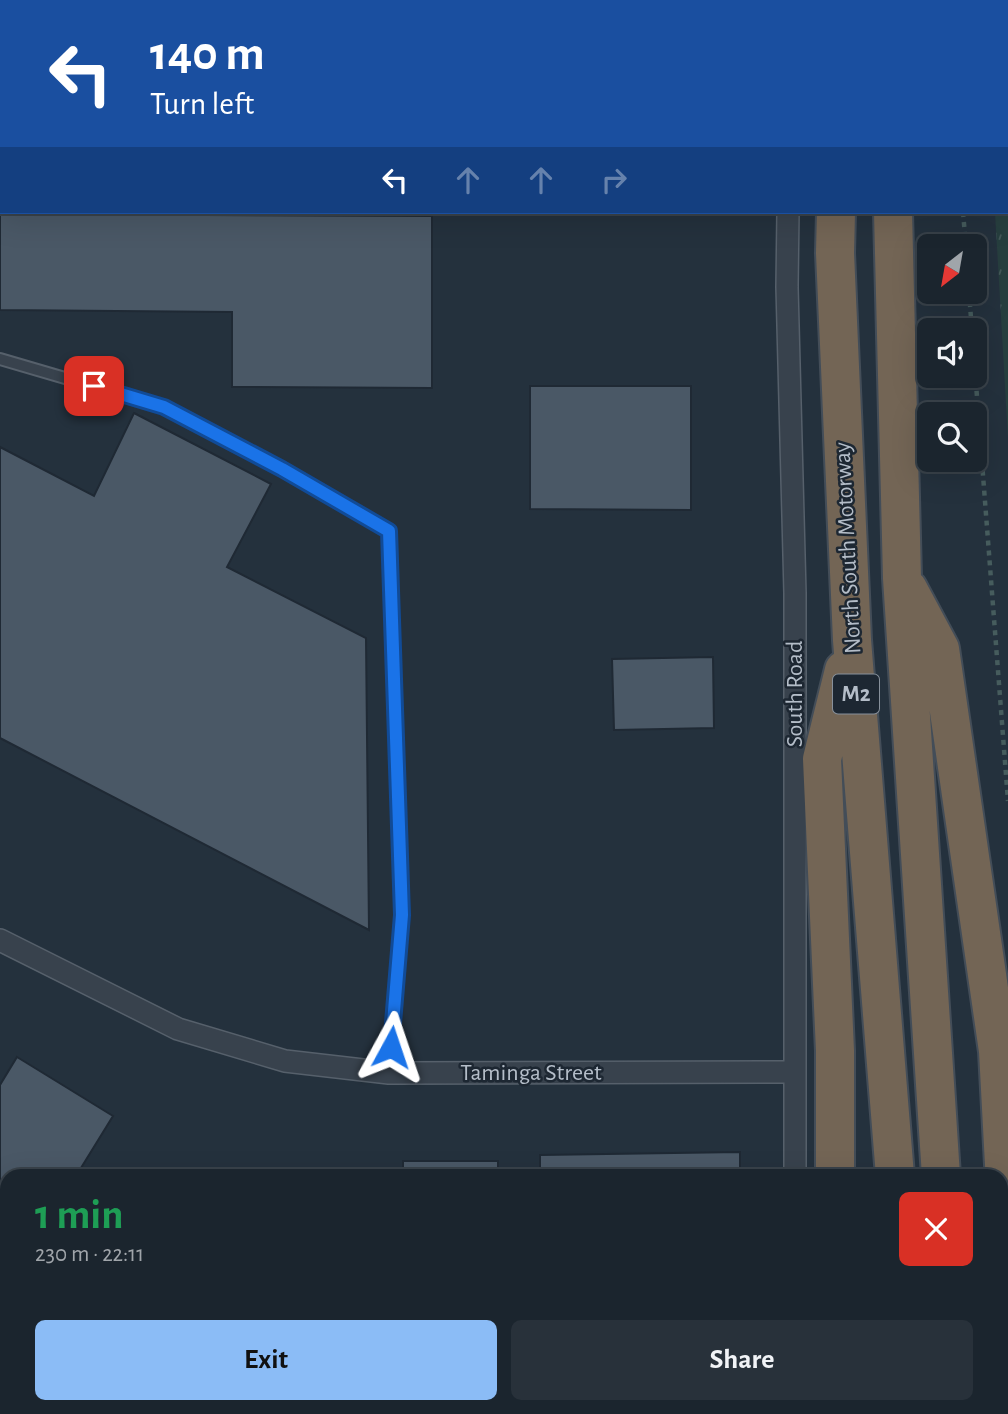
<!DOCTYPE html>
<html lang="en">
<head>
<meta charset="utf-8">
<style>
  :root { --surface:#1b252e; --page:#28313a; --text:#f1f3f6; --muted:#a0a5aa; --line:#39424a; --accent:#8bbcf6 }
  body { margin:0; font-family:"Alegreya Sans",sans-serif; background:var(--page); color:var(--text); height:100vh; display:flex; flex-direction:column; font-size:26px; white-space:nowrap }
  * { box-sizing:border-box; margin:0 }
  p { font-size:23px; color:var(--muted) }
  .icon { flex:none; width:38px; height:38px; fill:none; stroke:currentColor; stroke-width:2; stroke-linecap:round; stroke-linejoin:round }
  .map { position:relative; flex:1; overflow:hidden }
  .sheet { position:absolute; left:0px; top:1169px; width:1008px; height:245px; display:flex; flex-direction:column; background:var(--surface); border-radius:21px 21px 0 0; box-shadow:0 7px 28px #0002,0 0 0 2px var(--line) }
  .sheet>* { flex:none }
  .banner { position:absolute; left:0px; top:0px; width:1008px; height:214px; box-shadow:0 7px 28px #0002,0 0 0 2px var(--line); background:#1a4fa0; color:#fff; overflow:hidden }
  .needle { width:46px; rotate:211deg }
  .buttons { position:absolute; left:917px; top:234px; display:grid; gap:14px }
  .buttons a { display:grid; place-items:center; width:70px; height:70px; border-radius:10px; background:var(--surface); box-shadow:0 7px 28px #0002,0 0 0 2px var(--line); font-size:35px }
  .pin { position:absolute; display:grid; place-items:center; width:60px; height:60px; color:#fff; margin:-30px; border-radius:14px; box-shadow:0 4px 10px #0006 }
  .me { position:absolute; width:77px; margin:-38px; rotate:5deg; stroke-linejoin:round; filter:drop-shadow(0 0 5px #0008) }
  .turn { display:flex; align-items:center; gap:24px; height:147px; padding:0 35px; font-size:32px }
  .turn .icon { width:91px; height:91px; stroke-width:2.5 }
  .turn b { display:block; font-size:49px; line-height:60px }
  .lanes { display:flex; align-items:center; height:66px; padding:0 35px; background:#0003; justify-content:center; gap:35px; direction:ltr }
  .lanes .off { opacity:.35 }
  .round { display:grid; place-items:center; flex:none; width:74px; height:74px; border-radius:10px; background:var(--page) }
  .headline { display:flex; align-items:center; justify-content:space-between; height:119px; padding:0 35px }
  h1 { font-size:42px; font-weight:700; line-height:52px; color:#1e9e55 }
  .primary-button { display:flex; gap:14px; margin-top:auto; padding:14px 35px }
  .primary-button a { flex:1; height:80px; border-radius:10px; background:var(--accent); color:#111; font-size:28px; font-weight:700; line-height:80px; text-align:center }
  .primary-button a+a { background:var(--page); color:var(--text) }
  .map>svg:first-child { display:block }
</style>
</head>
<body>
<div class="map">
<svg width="1008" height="1414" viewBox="0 0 1008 1414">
  <defs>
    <pattern id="grass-tufts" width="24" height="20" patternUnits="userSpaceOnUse" patternTransform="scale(1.75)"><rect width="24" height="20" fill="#273f3f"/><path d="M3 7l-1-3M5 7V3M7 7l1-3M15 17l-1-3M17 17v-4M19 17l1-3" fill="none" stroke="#445959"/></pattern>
  </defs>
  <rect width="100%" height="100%" fill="#24313d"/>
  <path fill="url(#grass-tufts)" d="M1001,0H1008V438L995,212H1006V2Z"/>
  <path fill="#4a5866" stroke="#1f2934" stroke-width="2" d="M331,0H417V2H331Z
    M424,0H658V2H424Z
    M0,78H2V195H0Z
    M0,214L432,216V388L232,387V312L0,310Z
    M530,386H691V510L530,509Z
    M134,413L271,484L227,567L366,638L369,930L0,738V447L94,496Z
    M713,657L714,728L614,730L612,659Z
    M17,1057L113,1116L76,1176H7V1227L0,1223V1085Z
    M740,1152V1176H540V1155Z
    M403,1161H498V1176H403Z
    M405,1407H500V1414H405Z
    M584,1407H680V1414H584Z"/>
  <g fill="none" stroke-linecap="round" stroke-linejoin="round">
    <g stroke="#56606b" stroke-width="14">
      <path id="service" d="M0,359L164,407L282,469L389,531L402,915L389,1073"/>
    </g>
    <g stroke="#56606b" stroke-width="24">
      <path id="minor" d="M790,2V0
        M788,212L787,287L795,593V1176
        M0,940L178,1029L285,1061L389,1073L794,1072"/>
    </g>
    <g stroke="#434d58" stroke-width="42">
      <path id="motorway" d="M842,2L843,0
        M894,2V0
        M836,212L835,253L852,640L895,1176
        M893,212L902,578L941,1176
        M908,589L940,649L998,1051L1008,1240
        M835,1176V1051L822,759L844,670
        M912,1407L913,1414
        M959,1407L960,1414
        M819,1414L823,1407"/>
    </g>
    <path stroke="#465c5d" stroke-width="4.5" stroke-dasharray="5 5" stroke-linecap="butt" d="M959,2V0
      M963,212L966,247
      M969,292L972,331
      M975,371L1008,801"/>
    <use href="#service" stroke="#38424d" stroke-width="10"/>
    <use href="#minor" stroke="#38424d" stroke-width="21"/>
    <use href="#motorway" stroke="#736555" stroke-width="38"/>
  </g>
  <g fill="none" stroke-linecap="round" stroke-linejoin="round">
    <g stroke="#114b97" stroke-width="18">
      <path id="route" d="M94,386L164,407L282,469L389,531L402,915L391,1047"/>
    </g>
    <use href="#route" stroke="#1a73e8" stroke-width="12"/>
  </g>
  <g text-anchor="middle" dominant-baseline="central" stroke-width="5" stroke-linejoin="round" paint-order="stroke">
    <rect fill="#1d2732" stroke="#87909b" stroke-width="2" x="833" y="674.5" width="46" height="39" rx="5"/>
    <g font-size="23" font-weight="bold" fill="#b4bdc8">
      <text x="856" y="694">M2</text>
    </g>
    <g font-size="24" fill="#b4bdc8" stroke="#1d2732">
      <text transform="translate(848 548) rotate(-93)">North South Motorway</text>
      <text transform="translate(795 694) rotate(-90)">South Road</text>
      <text x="531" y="1073">Taminga Street</text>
    </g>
  </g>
</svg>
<div class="buttons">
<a><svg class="needle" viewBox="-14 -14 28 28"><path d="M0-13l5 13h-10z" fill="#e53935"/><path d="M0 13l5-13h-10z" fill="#a0a5aa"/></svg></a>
<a><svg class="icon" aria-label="sound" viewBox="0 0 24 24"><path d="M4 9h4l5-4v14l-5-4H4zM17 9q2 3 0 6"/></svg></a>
<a><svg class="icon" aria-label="search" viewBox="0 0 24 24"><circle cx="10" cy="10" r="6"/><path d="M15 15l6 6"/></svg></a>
</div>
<div class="pin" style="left:94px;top:386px;background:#d93025"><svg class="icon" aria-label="arrive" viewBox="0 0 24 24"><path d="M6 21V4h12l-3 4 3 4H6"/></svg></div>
<svg class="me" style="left:391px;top:1047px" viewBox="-20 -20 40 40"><path d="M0-17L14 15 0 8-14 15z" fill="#1a73e8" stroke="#fff" stroke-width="4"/></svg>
<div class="banner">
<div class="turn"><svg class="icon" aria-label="left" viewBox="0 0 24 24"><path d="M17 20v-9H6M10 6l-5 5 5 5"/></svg><div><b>140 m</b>Turn left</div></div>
<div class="lanes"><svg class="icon" aria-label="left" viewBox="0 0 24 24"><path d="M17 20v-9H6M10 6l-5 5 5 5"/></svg><svg class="icon off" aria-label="ahead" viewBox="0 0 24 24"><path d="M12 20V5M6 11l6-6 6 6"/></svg><svg class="icon off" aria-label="ahead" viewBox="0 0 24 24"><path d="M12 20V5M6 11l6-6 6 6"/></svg><svg class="icon off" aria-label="right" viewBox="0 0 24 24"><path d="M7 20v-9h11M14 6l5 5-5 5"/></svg></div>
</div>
<section class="sheet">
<div class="headline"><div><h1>1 min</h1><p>230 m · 22:11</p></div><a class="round" style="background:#d93025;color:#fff"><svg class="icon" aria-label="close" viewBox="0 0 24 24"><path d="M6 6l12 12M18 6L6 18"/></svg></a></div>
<div class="primary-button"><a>Exit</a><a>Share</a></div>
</section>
</div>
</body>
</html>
